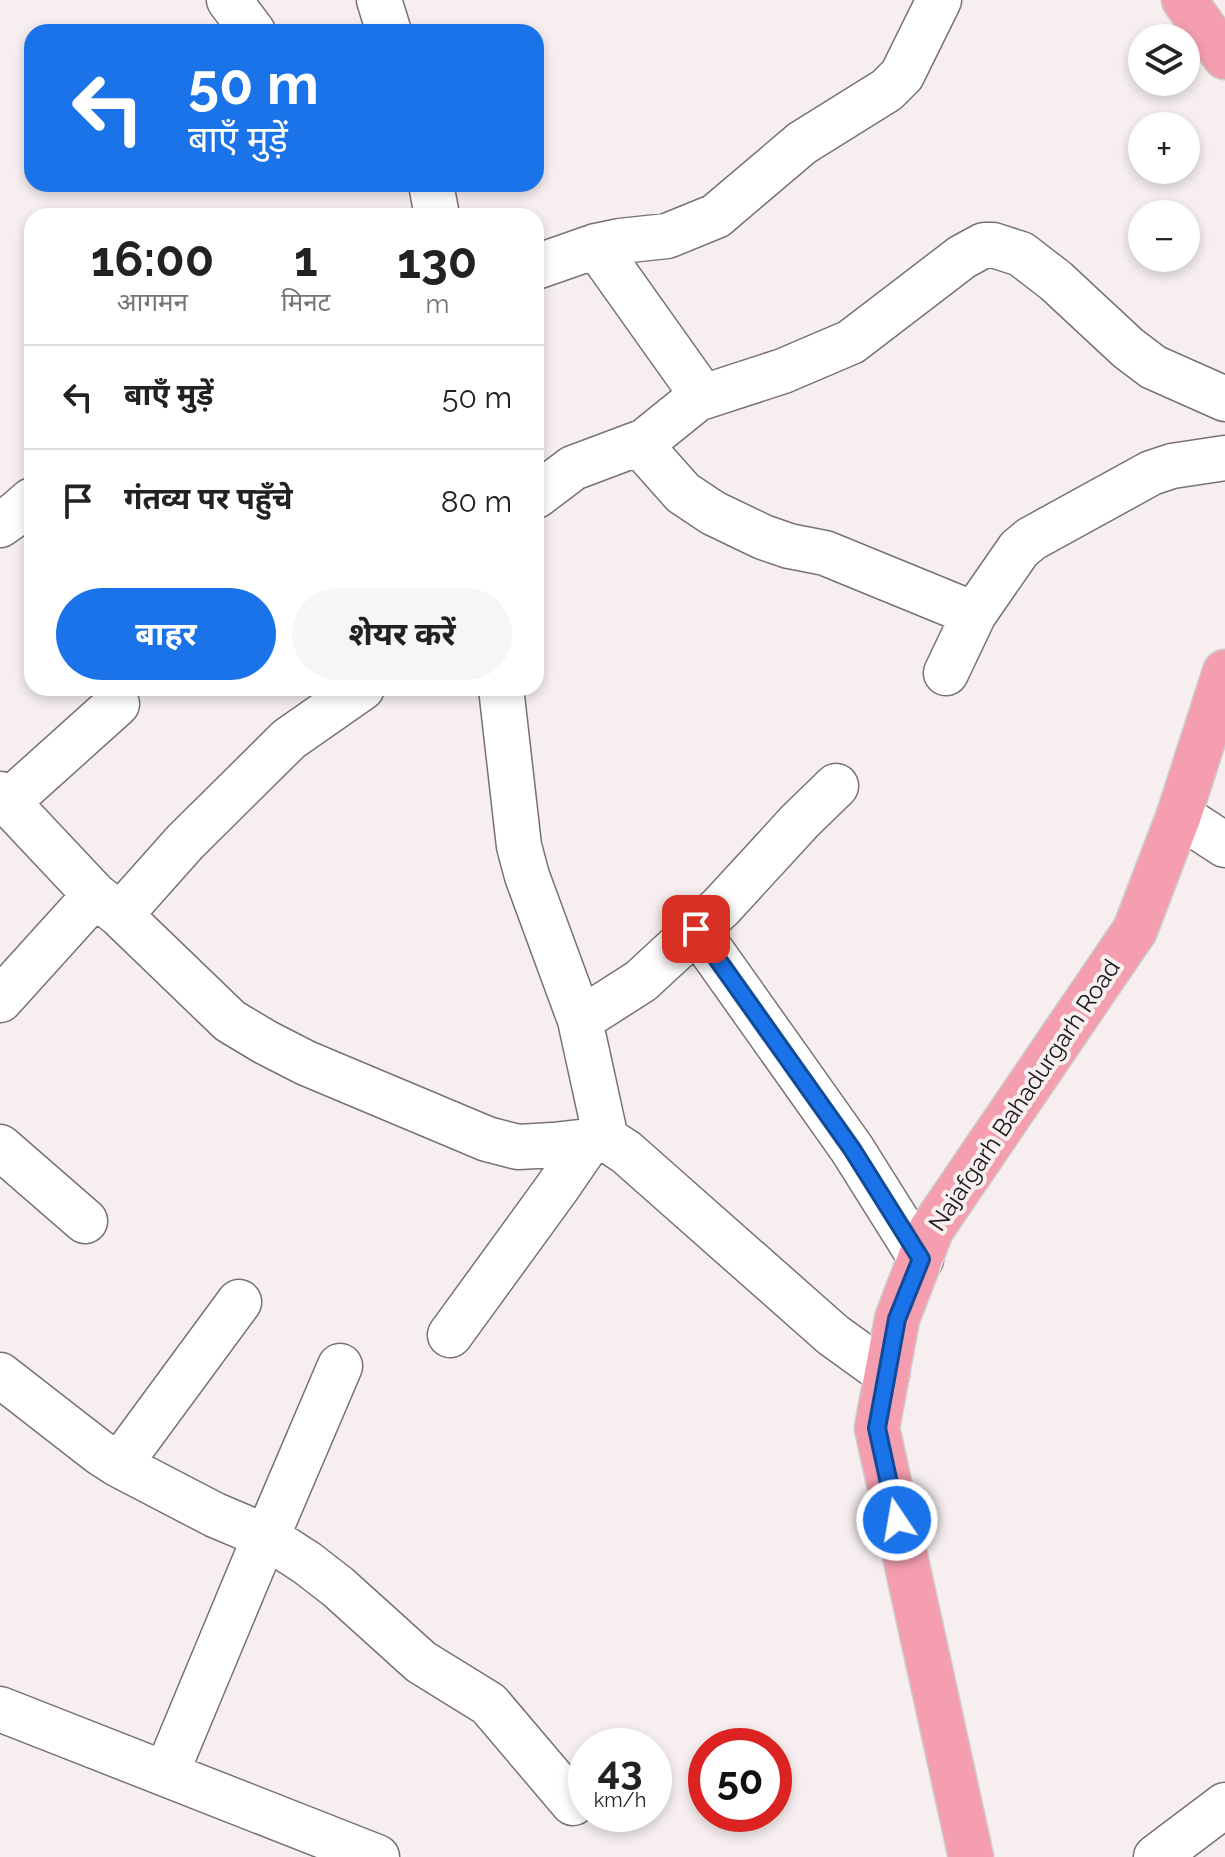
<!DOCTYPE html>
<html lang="hi">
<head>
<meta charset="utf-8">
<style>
  :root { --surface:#fff; --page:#f6f6f6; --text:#222; --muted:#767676; --line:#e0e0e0; --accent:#1a73e8 }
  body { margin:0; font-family:Raleway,"Noto Sans Devanagari",sans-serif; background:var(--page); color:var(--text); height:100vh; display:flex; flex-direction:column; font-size:30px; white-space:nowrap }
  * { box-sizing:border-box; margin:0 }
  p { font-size:26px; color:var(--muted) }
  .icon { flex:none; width:44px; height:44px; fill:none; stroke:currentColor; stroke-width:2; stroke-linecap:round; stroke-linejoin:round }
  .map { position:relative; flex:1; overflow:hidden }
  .side { position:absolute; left:24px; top:208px; width:520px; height:488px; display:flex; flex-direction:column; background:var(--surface); border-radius:24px; box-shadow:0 4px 12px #0003 }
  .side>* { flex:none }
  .banner { position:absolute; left:24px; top:24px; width:520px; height:168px; border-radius:24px; box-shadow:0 4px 12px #0003; background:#1a73e8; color:#fff; overflow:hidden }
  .buttons { position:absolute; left:1128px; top:24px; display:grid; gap:16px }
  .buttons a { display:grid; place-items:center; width:72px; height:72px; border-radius:50%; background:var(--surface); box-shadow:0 4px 12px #0003; font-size:40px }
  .speed { position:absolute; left:568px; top:1728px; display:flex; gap:16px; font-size:40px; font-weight:700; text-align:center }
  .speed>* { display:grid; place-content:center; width:104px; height:104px; border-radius:50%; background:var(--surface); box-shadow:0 4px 12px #0003; line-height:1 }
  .speed small { font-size:20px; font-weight:400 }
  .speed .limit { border:12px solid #d22; background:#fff; color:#111 }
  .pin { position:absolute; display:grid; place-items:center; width:68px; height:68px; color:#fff; margin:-34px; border-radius:16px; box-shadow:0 4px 12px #0006 }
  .me { position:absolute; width:88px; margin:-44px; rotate:348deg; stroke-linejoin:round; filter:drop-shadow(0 0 6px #0008) }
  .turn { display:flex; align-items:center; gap:28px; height:168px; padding:0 32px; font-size:36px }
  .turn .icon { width:104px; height:104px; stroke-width:2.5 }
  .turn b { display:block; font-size:56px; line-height:68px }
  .eta { display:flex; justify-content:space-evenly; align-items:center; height:136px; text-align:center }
  .eta b { font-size:48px; font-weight:700; line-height:56px }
  .primary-button { display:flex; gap:16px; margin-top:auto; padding:16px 32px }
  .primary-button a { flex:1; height:92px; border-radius:48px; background:var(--accent); color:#fff; font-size:32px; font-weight:700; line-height:92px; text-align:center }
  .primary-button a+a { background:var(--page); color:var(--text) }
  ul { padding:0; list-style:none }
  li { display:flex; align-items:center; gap:24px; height:104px; padding:0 32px; border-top:2px solid var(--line) }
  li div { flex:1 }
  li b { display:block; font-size:30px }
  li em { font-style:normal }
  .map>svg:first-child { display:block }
</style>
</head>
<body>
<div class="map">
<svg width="1225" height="1857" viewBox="0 0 1225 1857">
  <rect width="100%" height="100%" fill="#f6eeef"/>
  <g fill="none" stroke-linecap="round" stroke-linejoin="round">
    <g stroke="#787272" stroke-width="47">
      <path id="minor" d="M229,0L253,32
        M379,0L389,32
        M431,184L437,216
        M596,246L697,388L699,393L697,399L645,441L643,448L683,493L713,513L763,537L789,546L825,553L974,614
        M536,267L596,246L620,241L667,236L716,216L802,143L887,90L902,75L939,0
        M697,399L783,371L851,342L962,257L984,245H993L1021,254L1056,281L1128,348L1153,367L1225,399
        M536,496L573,468L645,441
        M0,525L17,513L32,500
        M946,673L974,614L1019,549L1031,539L1151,473L1172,466L1225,458
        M501,688L519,846L527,876L580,1020L606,1139
        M0,794L95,895L120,915L230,1021L265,1042L306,1063L487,1139L518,1147L553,1145L606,1139L626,1152L833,1335L887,1374
        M8,802L117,704
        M1179,815L1225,845
        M120,915L185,842L289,739L362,688
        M696,929L852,1149L921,1259
        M0,1000L95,895
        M580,1020L641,981L721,907L800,821L836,786
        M0,1147L85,1221
        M450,1335L557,1188L590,1140
        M0,1375L99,1452L119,1465L215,1515L267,1537L307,1563L338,1587L421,1662L489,1704L573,1803
        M119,1465L239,1302
        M0,1709L377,1857
        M166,1774L256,1558L267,1537L340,1366
        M1156,1857L1225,1805"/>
    </g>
    <g stroke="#cdcccc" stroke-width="47">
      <path id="major" d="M1184,0L1225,57
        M971,1857L877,1428L897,1319L931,1230L1135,930L1179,815L1225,672"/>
    </g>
    <use href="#minor" stroke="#fff" stroke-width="44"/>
    <use href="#major" stroke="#f49eaf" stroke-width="44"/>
  </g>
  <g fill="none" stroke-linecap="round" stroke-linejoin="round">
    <g stroke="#114b97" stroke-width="20">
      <path id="route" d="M696,929L852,1149L921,1259L897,1319L877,1428L897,1520"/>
    </g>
    <use href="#route" stroke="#1a73e8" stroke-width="14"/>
  </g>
  <g text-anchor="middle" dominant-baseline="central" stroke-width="8" stroke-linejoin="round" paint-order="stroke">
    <g font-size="24" fill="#1a1818" stroke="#f6eeef">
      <text transform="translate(1024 1095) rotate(-56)">Najafgarh Bahadurgarh Road</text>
    </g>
  </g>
</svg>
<div class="buttons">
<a><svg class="icon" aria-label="layers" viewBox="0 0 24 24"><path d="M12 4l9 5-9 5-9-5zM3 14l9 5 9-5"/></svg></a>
<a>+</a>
<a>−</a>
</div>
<div class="speed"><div>43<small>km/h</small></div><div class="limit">50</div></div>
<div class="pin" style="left:696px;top:929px;background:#d93025"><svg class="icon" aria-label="arrive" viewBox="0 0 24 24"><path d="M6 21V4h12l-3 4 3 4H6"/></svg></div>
<svg class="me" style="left:897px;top:1520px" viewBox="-20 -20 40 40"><circle r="17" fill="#1a73e8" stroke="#fff" stroke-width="3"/><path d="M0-11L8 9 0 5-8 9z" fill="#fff"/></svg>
<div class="banner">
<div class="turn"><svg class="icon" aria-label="left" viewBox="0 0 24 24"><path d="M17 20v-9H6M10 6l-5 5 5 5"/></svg><div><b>50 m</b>बाएँ मुड़ें</div></div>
</div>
<section class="side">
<div class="eta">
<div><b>16:00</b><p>आगमन</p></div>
<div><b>1</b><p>मिनट</p></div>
<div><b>130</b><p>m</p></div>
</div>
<ul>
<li><svg class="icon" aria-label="left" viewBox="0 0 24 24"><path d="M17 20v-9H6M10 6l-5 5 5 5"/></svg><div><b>बाएँ मुड़ें</b></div><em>50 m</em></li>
<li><svg class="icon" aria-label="arrive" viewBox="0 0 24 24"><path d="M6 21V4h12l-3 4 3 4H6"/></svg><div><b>गंतव्य पर पहुँचे</b></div><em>80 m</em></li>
</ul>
<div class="primary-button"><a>बाहर</a><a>शेयर करें</a></div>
</section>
</div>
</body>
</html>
